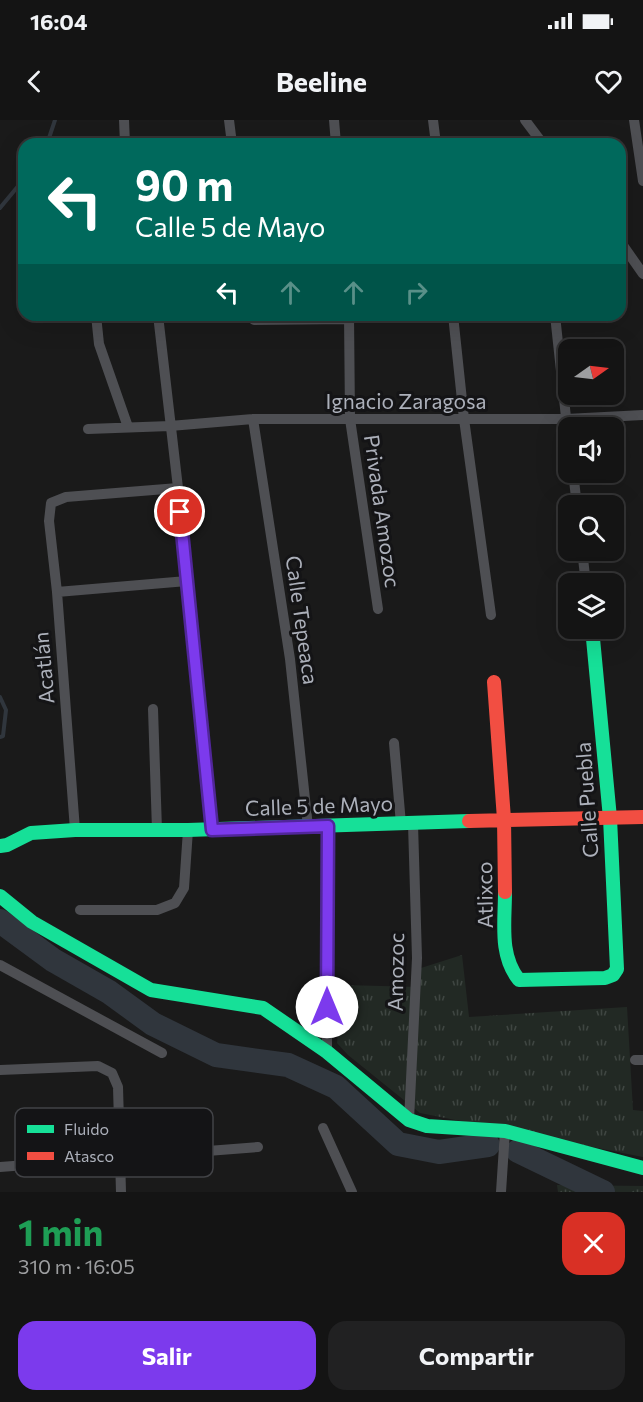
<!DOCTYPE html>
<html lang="es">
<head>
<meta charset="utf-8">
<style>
  :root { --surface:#141414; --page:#212122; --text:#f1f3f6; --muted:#9d9ea0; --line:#333334; --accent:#7c3aed }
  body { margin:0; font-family:Commissioner,sans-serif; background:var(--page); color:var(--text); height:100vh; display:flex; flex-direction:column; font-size:22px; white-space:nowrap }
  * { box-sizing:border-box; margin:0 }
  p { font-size:20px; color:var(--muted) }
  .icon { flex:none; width:33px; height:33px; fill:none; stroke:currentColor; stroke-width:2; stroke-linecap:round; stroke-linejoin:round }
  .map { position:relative; height:1072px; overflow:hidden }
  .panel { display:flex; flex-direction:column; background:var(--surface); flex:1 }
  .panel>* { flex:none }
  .top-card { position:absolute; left:18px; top:18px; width:608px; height:183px; border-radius:18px; box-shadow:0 6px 24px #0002,0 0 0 2px var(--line); background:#00695c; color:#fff; overflow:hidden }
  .needle { width:39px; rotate:76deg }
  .controls { position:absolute; left:558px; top:219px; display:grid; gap:12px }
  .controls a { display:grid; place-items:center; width:66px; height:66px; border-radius:12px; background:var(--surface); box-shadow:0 6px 24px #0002,0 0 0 2px var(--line); font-size:30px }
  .pin { position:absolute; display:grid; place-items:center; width:51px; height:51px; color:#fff; margin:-26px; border:3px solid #fff; border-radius:50%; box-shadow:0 2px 6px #0007 }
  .me { position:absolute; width:66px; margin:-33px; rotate:0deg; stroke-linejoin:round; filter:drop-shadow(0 0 4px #0008) }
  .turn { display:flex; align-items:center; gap:21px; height:126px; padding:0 18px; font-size:27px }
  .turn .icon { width:78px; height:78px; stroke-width:2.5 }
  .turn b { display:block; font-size:42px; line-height:51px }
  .lanes { display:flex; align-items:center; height:57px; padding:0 18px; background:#0003; justify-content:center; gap:30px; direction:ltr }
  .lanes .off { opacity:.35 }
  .round { display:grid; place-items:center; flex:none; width:63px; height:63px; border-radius:18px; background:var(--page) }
  .headline { display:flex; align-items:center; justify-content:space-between; height:102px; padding:0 18px }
  h1 { font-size:36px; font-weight:700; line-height:45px; color:#1e9e55 }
  .button { display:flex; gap:12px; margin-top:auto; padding:12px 18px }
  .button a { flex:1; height:69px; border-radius:18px; background:var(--accent); color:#fff; font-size:24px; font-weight:700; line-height:69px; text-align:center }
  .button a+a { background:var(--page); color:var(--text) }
  .status { display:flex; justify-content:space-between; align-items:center; height:42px; padding:0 30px; background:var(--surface); direction:ltr }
  .status svg { height:16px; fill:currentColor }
  header { display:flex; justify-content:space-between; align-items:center; height:78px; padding:0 18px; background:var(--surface); font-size:27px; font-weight:700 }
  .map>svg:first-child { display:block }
</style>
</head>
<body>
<div class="status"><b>16:04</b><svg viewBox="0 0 49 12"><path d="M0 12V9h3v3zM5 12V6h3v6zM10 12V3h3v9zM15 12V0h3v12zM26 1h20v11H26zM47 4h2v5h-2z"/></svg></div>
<header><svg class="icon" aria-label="back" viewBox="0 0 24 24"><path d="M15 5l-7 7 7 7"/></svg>Beeline<svg class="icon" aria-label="heart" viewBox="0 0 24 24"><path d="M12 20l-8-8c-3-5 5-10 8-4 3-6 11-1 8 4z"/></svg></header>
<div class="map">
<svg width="643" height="1072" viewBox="0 0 643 1072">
  <defs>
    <pattern id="grass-tufts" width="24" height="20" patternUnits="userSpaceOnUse" patternTransform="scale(1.5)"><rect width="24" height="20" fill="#222924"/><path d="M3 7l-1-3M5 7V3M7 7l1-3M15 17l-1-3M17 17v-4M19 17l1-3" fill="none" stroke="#3f4642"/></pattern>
  </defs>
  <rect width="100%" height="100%" fill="#1a1a1a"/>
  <path fill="url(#grass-tufts)" d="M462,835L469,897L627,887L633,990L643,991V1037L420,993L348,935L337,923L343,865L418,867L421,848Z
    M557,1065L643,1066V1072H558Z"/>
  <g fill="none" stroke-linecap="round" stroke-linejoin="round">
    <path stroke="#30363d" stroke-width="4" d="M47,24L55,0
      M0,88L24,59
      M0,577L6,590L3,616L0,617"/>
    <path stroke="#30363d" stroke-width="24" d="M0,801L53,840L109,872L153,904L216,935L288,945L336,967L398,1024L439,1032L488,1025
      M518,1031L603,1072"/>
    <path stroke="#4e4f53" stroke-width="10" d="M124,0L125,24
      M229,0L232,24
      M334,0L336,24
      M433,0L436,24
      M525,0L543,24
      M634,0L643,61
      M620,121L643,154
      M96,195L99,224L128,307
      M158,195L178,368L212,710
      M349,195L350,299L378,489
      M453,195L464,299L491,495
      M555,195L568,316
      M254,200L349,199
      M253,299L290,539L308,707
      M88,309L170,306L253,299H566L643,295
      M573,352L577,386
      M582,430L586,464
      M57,472L187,461
      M153,589L157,710
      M394,623L401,704
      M75,710L57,472L49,401L51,383L66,377L178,368
      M80,790H157L175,783L184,768L188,710
      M0,845L162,933
      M327,932L328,706
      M635,940H643
      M0,950L98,946L112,953L118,967L121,1072
      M409,1000L417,838L413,704
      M323,1008L352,1072
      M0,1047L258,1027
      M501,1072L505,1011"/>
    <path stroke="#16e098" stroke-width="14" d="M0,726L7,725L31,713L75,710H188L469,701
      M505,772C505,803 499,835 519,860L605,858L613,855L617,849L610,698L592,508
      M0,776L32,802L151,870L263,888L327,932L409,1000L427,1006L505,1011L643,1048"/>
    <path stroke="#f24e42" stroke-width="14" d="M494,562L504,699L505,772
      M469,701L643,697"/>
  </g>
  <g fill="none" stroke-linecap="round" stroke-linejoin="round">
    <g stroke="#51269a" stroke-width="15">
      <path id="route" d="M180,392L212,710L328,706L327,887"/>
    </g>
    <use href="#route" stroke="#7c3aed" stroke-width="10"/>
  </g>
  <g text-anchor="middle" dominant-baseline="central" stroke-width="6" stroke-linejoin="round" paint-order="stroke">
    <g font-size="21" fill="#acb0ba" stroke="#141416">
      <text x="406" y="280">Ignacio Zaragosa</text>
      <text transform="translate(383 391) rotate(82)">Privada Amozoc</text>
      <text transform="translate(303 500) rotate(82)">Calle Tepeaca</text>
      <text transform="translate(43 548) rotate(-95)">Acatlán</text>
      <text transform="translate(586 680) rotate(-94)">Calle Puebla</text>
      <text transform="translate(319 685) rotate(-2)">Calle 5 de Mayo</text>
      <text transform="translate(484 775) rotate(-91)">Atlixco</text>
      <text transform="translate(395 852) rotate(-89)">Amozoc</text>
    </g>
  </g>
  <rect x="15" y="988" width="198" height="69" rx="9" fill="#141416" stroke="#424347" stroke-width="1.5"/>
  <rect x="27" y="1005" width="27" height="8" fill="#16e098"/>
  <rect x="27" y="1032" width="27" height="8" fill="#f24e42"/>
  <g font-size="16" fill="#acb0ba">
    <text x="64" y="1015">Fluido</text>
    <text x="64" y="1042">Atasco</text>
  </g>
</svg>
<div class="controls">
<a><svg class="needle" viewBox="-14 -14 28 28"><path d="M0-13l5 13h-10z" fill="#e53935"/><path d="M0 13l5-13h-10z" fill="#9d9ea0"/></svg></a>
<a><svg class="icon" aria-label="sound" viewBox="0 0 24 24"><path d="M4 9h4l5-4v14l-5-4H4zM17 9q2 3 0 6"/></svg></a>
<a><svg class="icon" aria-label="search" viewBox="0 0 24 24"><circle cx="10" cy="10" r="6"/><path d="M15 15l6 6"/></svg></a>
<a><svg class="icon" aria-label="layers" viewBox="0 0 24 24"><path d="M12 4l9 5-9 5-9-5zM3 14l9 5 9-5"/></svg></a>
</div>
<div class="pin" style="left:180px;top:392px;background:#d93025"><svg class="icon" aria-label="arrive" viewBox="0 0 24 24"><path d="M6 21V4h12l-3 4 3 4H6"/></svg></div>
<svg class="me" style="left:327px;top:887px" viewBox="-20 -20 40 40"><circle r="19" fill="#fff"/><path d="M0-13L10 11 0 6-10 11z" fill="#7c3aed"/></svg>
<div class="top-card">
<div class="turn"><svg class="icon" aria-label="left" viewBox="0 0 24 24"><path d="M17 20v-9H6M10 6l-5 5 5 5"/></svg><div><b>90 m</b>Calle 5 de Mayo</div></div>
<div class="lanes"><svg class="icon" aria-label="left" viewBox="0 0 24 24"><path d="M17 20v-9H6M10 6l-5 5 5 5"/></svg><svg class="icon off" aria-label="ahead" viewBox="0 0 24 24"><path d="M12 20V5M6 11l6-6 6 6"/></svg><svg class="icon off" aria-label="ahead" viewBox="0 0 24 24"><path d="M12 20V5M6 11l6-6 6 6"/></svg><svg class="icon off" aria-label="right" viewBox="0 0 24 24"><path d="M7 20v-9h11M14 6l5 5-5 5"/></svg></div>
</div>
</div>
<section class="panel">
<div class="headline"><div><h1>1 min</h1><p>310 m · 16:05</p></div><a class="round" style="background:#d93025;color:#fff"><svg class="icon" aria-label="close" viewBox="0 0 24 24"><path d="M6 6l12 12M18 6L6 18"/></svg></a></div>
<div class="button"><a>Salir</a><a>Compartir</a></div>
</section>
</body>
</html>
